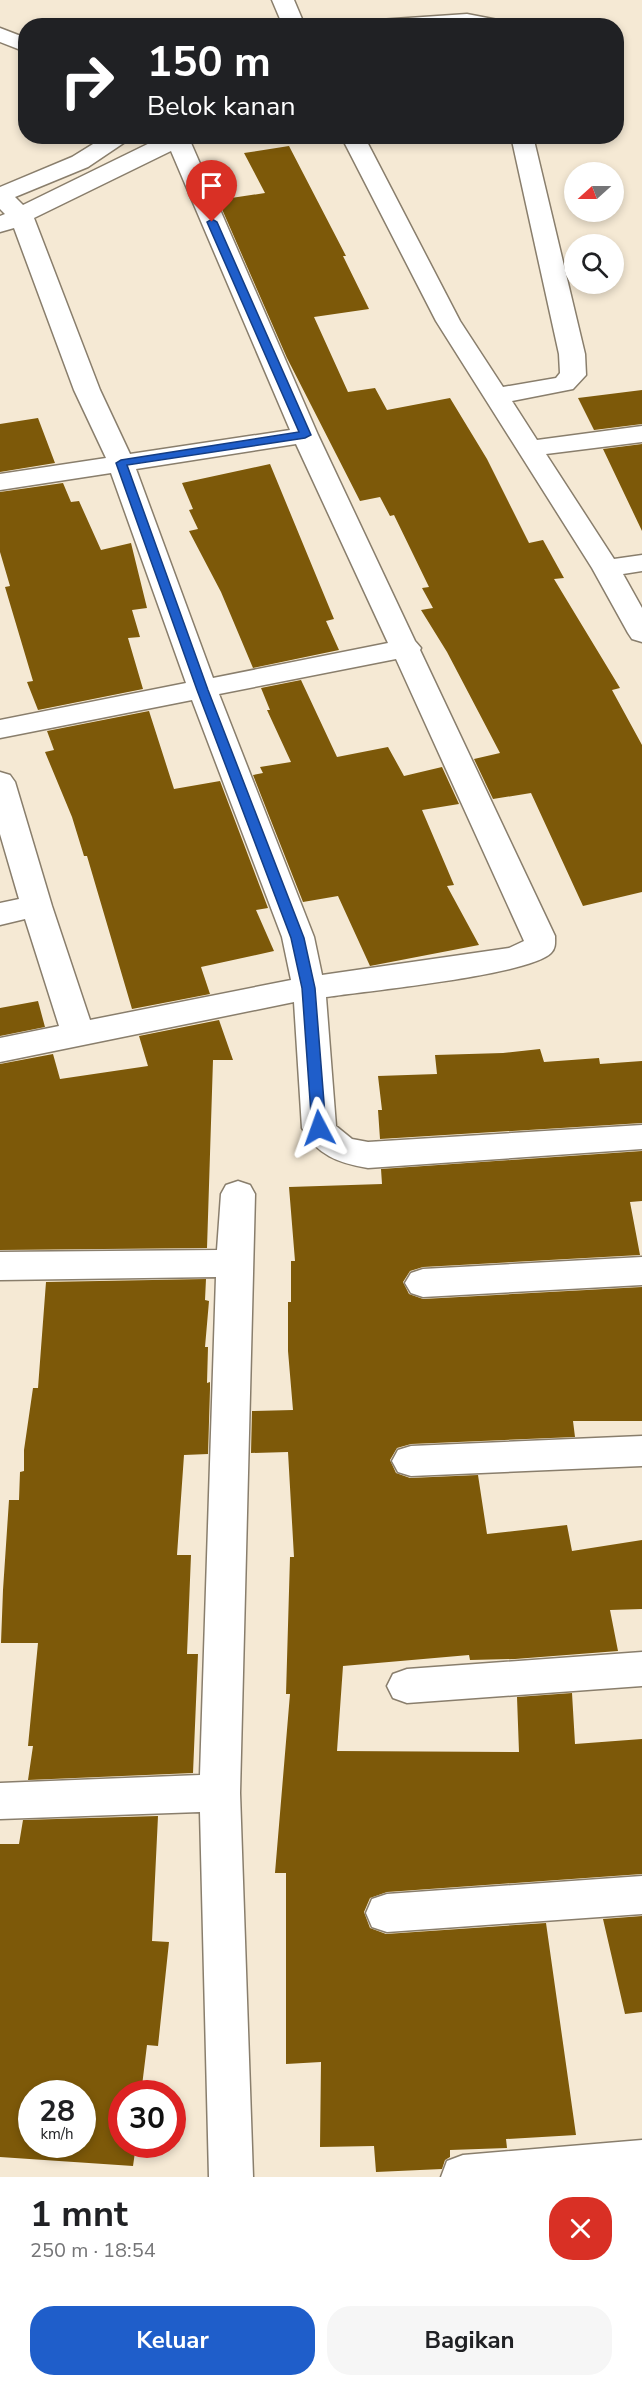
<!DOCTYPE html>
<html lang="id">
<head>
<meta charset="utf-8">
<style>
  :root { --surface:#fff; --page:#f6f6f6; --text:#202124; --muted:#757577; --accent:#1f5eca }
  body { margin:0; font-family:"Nunito Sans",sans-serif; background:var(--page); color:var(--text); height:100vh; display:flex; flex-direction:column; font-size:22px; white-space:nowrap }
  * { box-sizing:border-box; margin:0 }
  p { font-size:20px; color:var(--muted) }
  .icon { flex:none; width:33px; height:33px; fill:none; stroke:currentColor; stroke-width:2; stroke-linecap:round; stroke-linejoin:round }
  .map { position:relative; height:2177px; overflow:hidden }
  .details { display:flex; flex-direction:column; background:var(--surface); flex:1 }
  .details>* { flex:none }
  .hud { position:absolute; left:18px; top:18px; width:606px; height:126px; border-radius:24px; box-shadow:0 3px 9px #0003; background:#202124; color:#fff; overflow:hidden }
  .needle { width:39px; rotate:249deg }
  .controls { position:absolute; left:564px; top:162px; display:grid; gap:12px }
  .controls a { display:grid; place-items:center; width:60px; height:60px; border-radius:50%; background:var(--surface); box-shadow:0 3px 9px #0003; font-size:30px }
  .speed { position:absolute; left:18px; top:2080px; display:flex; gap:12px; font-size:30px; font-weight:700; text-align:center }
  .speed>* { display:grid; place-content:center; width:78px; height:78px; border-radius:50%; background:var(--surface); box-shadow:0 3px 9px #0003; line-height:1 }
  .speed small { font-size:15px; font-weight:400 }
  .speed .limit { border:9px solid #d22; background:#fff; color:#111 }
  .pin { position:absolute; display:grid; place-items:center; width:51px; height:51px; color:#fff; margin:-62px -26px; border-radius:50% 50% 50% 0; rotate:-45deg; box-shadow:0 0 6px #0007 }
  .pin .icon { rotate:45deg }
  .me { position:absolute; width:66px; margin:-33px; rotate:356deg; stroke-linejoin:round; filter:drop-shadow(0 0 4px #0008) }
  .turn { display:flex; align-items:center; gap:21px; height:126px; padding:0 30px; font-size:27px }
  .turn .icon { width:78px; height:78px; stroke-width:2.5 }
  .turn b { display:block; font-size:42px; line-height:51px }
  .round { display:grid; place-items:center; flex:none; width:63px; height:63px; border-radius:24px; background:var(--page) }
  .overview { display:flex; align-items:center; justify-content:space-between; height:102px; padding:0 30px }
  h1 { font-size:36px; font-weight:700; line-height:45px }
  .cta { display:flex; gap:12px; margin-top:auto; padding:12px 30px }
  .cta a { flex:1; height:69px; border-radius:24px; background:var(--accent); color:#fff; font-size:24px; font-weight:700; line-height:69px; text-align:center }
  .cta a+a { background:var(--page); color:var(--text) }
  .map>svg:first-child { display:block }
</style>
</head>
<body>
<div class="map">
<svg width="642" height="2177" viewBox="0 0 642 2177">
  <rect width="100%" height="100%" fill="#f5e9d4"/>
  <path fill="#7d5909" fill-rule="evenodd" d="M289,146L346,256H343L369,309L314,317L348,392L375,388L387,410L450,398L487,459L529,543L543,540L564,578L554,579L620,688L612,690L642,745V892L583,906L531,793L493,799L474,759L500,753L447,652L421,610L433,608L422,588L429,587L394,515L390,516L380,497L360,501L287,358L218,200L265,193L244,153Z
    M642,390V424L594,430L578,398Z
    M38,418L55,463L0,472V424Z
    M642,444V531L603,449Z
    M270,464L334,619L326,621L339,650L253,668L221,592L189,531L198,529L189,510L193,509L182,483Z
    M63,483L71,502L79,501L101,550L131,543L147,608L132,610L140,637L128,638L143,689L38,710L27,682L33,681L5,587L10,586L0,552V492Z
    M301,680L337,757L388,747L404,776L442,767L459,804L422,810L454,885L447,886L479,945L370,966L338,896L303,902L253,775L263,773L260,767L291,762L267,710H270L261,688Z
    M149,711L174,789L220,781L268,908L256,910L274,951L201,967L210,994L132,1009L87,856H84L72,817L45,752L54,750L47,731Z
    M38,1001L45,1027L0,1036V1008Z
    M219,1020L233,1060H213L207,1248L0,1250V1064L53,1054L60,1079L148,1066L139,1036Z
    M540,1049L544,1062L599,1058L600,1064L642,1061V1123L380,1139L378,1110H382L378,1076L437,1074L435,1055L503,1053Z
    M642,1151V1201L630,1202L640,1255L423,1267L410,1271L403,1282L409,1294L423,1299L642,1287V1421H573L575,1437L411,1444L397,1448L390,1460L396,1473L410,1478L478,1475L487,1534L567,1525L572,1551L642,1540V1609L610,1610L618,1651L515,1659L470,1660L469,1655L343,1666L337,1751L519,1752L517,1697L572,1693L575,1744L642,1739V1874L387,1892L370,1898L364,1912L370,1928L386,1934L546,1923L576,2135L506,2139L507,2148L450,2150V2157L445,2160L442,2169L376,2172L374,2146L320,2147L321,2062L286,2064V1873H275L290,1694H286L290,1557H294L288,1452L251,1453L252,1411L293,1410L288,1351V1302H291V1261H295L289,1187L382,1184L381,1169Z
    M206,1279L205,1300L209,1301L205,1347H208L207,1383L210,1382V1389L208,1454L184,1455L177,1555H191L187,1654H198L193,1773L28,1780L33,1746H28L38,1643H1L3,1590L9,1500H19L20,1472L24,1471V1450L33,1388H38L46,1282Z
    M158,1816L152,1941L169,1942L158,2046L147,2045L141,2094H122V2145H136L133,2166L0,2157V1844H19L23,1820ZM32,2094H82V2145H32Z
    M642,1916V2012L625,2014L603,1919Z"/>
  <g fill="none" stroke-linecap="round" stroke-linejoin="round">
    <g stroke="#897e6c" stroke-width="3">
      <path id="minor" d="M272,0H294L305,26H283Z
        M467,14L503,21L505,26H369L371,21L379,20Z
        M0,28L26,38V52L0,42Z
        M106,136H134L88,167L15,197L23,205L164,136H188L318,435L415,641L421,648L420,650L555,936C555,942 556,948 551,953C530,975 365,991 326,997L336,1126L352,1139L368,1142L642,1125V1149L368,1168C338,1163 317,1155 302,1128L294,1002L0,1062V1038L59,1026L25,919L0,925V903L19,899L0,834V772L10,775L15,782L52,906L90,1020L291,980L282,937L192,700L0,738V720L186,683L111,473L0,490V474L106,458L74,390L14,228L0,232V216L5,214L0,209V187L72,157ZM171,151L290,430L130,454L100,390L34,218ZM296,444L388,643L213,678L136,469ZM396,659L524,941L509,948L322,975L314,937L219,694Z
        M341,136H364L460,321L503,387L556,378L560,373L559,354L511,136H533L585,354L586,375L573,389L512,401L537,440L642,426V442L546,454L614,559L642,555V571L623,574L642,608V642L632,639L628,633L592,568L436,321Z
        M238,1181L250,1185L255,1194L240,1793L253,2177H209L200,1812L0,1819V1783L200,1775L216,1277L0,1280V1252L217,1250L221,1194L226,1185Z
        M642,1257V1285L423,1297L411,1293L405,1283L411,1273L423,1269Z
        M642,1436V1466L411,1476L398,1472L392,1461L398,1450L411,1446Z
        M642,1652V1686L407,1703L393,1698L387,1686L393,1674L407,1669Z
        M642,1876V1914L387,1932L372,1927L366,1913L372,1899L387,1894Z
        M642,2140V2177H441L447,2161L463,2155Z"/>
    </g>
    <use href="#minor" fill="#fff" fill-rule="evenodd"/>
  </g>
  <path fill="#1f5eca" stroke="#143d83" stroke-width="1.5" d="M212,219L217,222L311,435L305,438L127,465L208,690L304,938L315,988L326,1128L319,1133L312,1128L302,988L291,938L197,690L116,463L121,460L299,432L207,222Z"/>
</svg>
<div class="controls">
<a><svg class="needle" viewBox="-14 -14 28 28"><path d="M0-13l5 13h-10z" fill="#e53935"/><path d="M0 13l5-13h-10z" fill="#757577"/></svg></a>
<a><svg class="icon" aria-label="search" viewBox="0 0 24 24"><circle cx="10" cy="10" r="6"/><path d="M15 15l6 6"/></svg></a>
</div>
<div class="speed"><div>28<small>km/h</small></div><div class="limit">30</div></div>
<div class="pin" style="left:212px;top:222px;background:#d93025"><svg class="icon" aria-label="arrive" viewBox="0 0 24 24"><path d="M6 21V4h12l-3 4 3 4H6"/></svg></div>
<svg class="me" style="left:319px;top:1128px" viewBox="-20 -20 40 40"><path d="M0-17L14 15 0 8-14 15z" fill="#1f5eca" stroke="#fff" stroke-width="4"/></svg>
<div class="hud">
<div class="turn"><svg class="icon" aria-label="right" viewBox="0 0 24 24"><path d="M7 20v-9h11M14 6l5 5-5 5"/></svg><div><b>150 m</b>Belok kanan</div></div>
</div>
</div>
<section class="details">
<div class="overview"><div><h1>1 mnt</h1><p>250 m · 18:54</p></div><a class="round" style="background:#d93025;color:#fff"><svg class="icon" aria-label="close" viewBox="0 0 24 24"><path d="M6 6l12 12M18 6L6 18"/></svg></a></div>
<div class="cta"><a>Keluar</a><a>Bagikan</a></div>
</section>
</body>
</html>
